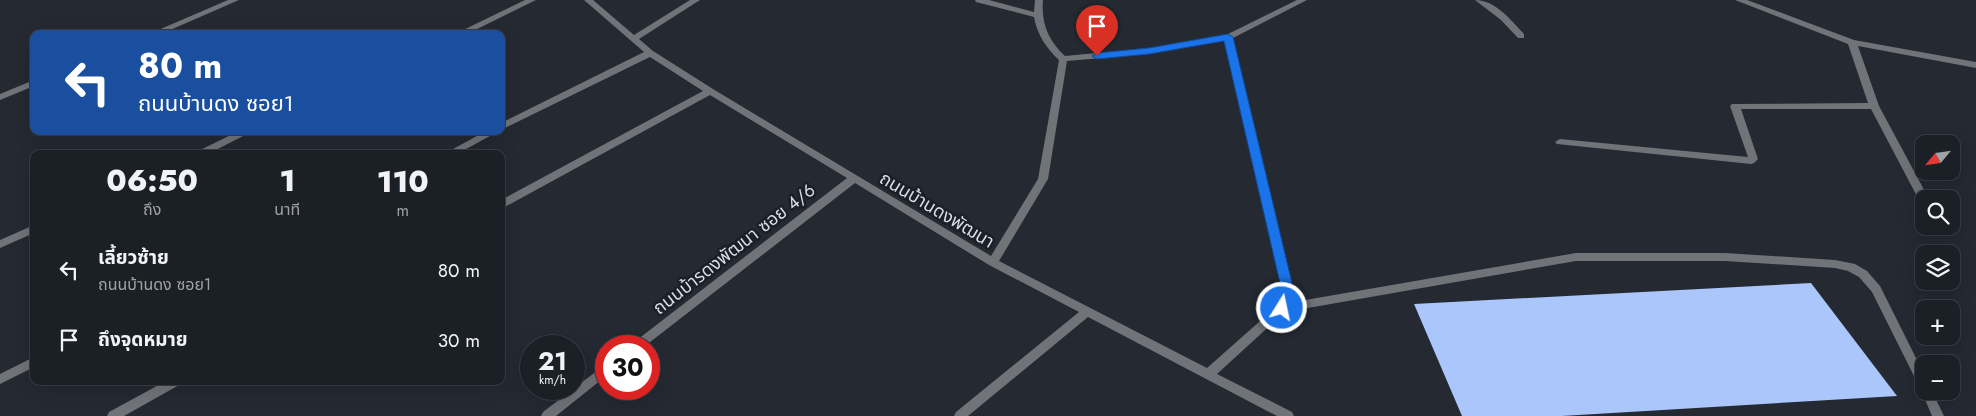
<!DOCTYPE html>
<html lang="th">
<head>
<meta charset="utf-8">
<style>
  :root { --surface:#1b1f26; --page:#282c32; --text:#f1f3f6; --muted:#a0a2a7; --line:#393d43 }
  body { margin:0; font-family:Jost,"Noto Sans Thai",sans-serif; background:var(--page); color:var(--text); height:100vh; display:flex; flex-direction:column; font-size:19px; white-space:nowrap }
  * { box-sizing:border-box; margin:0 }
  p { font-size:16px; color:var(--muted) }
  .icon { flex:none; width:28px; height:28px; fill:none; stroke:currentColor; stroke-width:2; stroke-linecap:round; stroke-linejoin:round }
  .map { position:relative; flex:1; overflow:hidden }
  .side { position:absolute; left:30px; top:150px; width:475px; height:235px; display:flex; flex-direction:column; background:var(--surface); border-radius:10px; box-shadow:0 5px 20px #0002,0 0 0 1px var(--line) }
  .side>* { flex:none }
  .banner { position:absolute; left:30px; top:30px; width:475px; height:105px; border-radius:10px; box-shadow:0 5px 20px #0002,0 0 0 1px var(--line); background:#1a4fa0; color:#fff; overflow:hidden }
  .needle { width:32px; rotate:241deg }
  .tools { position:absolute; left:1915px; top:135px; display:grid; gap:10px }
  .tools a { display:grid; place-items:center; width:45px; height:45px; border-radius:10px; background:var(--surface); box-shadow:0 5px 20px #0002,0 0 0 1px var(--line); font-size:25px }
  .speed { position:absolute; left:520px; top:335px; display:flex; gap:10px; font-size:25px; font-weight:700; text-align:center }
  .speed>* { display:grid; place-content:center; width:65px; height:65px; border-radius:50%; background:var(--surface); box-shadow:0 5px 20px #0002,0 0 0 1px var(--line); line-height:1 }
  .speed small { font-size:12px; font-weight:400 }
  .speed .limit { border:8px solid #d22; background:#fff; color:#111 }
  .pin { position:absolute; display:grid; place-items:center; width:42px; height:42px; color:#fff; margin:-51px -21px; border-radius:50% 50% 50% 0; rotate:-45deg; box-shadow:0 0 5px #0007 }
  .pin .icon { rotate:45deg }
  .me { position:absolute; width:55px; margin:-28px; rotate:10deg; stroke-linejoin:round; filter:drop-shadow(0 0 4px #0008) }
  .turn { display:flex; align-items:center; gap:18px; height:105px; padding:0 25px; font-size:22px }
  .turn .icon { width:65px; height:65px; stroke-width:2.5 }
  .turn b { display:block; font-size:35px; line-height:42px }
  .eta { display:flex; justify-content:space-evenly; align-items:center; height:85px; text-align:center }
  .eta b { font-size:30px; font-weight:800; line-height:35px }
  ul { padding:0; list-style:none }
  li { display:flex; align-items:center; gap:15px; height:70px; padding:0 25px }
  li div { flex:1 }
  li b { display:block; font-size:19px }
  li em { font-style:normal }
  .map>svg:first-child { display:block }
</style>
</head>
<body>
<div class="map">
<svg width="1976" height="416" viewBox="0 0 1976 416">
  <rect width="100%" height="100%" fill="#242932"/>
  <path fill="#abc6fb" d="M1811,283L1897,396L1562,416H1462L1414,304Z"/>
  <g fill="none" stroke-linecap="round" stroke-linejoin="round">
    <path fill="#707378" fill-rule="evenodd" d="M228,0H239L161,34H149Z
      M525,0H536L467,34H455Z
      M584,0H593L634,35L690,0H700L639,39L653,51L713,89L991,256L1038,179L1059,60C1046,48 1037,34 1034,17L976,2L975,0H989L1034,12L1035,0H1043C1041,23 1048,40 1065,56L1149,48L1226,35L1297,0H1307L1233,38L1291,283L1288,303L1576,253H1725L1835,260L1855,264L1867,271L1880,286L1924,374V391H1932L1944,416H1932L1921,390L1872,292L1859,277L1848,271L1835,268L1725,261H1576L1285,312L1217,374L1292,412L1294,416H1277L1088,317L968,416H954L956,412L1079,312L989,265L855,183L645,346H632L633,343L847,178L710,95L501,209V200L703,91L650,57L501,130V123L644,52ZM1224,40L1281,283L1277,306L1207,368L999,261L1048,179L1067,61L1149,54Z
      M1475,0C1495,0 1511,20 1524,34V38H1518L1501,20Z
      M1735,0H1747L1854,40L1976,62V68L1858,46L1879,106L1929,199H1924V203L1920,202L1871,109H1741L1758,159L1754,163L1751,164L1557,144L1555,142L1560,139L1748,157L1730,106L1732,104L1868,103L1848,44Z
      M34,80V86L0,100V94Z
      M239,131H253L208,154H194L196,152Z
      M486,131H499L457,154H444Z
      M34,225V233L0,248V240Z
      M34,357V367L0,384V374Z
      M606,365V376L556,416H541L543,412L602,367Z
      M166,381H183L181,384L124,416H107L109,412Z"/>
  </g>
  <path fill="#1a73e8" stroke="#114b97" d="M1228,34L1233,37L1292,283L1288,308L1286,311H1277L1275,308L1280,283L1224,41L1149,54L1097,59L1092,56L1097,53L1149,48Z"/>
  <g text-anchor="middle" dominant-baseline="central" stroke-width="5" stroke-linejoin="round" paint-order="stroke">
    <g font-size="18" fill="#dadee4" stroke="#1a1f28">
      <text transform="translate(937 210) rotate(31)">ถนนบ้านดงพัฒนา</text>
      <text transform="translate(734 249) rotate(-38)">ถนนบ้ารดงพัฒนา ซอย 4/6</text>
    </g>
  </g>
</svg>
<div class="tools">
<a><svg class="needle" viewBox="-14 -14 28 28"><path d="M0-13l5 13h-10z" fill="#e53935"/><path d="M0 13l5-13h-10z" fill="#a0a2a7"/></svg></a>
<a><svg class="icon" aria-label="search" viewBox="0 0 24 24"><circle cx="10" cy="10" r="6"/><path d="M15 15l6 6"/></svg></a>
<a><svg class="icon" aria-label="layers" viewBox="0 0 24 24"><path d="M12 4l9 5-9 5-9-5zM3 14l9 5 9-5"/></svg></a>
<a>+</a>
<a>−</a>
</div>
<div class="speed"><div>21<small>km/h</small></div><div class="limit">30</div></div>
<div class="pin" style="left:1097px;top:56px;background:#d93025"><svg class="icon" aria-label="arrive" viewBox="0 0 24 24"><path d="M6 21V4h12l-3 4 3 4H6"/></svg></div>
<svg class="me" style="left:1282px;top:308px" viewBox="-20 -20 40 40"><circle r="17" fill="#1a73e8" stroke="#fff" stroke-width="3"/><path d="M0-11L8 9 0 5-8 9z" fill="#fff"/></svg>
<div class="banner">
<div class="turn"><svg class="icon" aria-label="left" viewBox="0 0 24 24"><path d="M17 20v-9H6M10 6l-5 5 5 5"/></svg><div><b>80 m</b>ถนนบ้านดง ซอย1</div></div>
</div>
<section class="side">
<div class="eta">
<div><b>06:50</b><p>ถึง</p></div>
<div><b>1</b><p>นาที</p></div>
<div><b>110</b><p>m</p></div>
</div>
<ul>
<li><svg class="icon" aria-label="left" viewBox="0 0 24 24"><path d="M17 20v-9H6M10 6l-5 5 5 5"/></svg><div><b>เลี้ยวซ้าย</b><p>ถนนบ้านดง ซอย1</p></div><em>80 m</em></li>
<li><svg class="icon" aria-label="arrive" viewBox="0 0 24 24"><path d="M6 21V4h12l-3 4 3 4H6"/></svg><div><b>ถึงจุดหมาย</b></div><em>30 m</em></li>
</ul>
</section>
</div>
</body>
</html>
